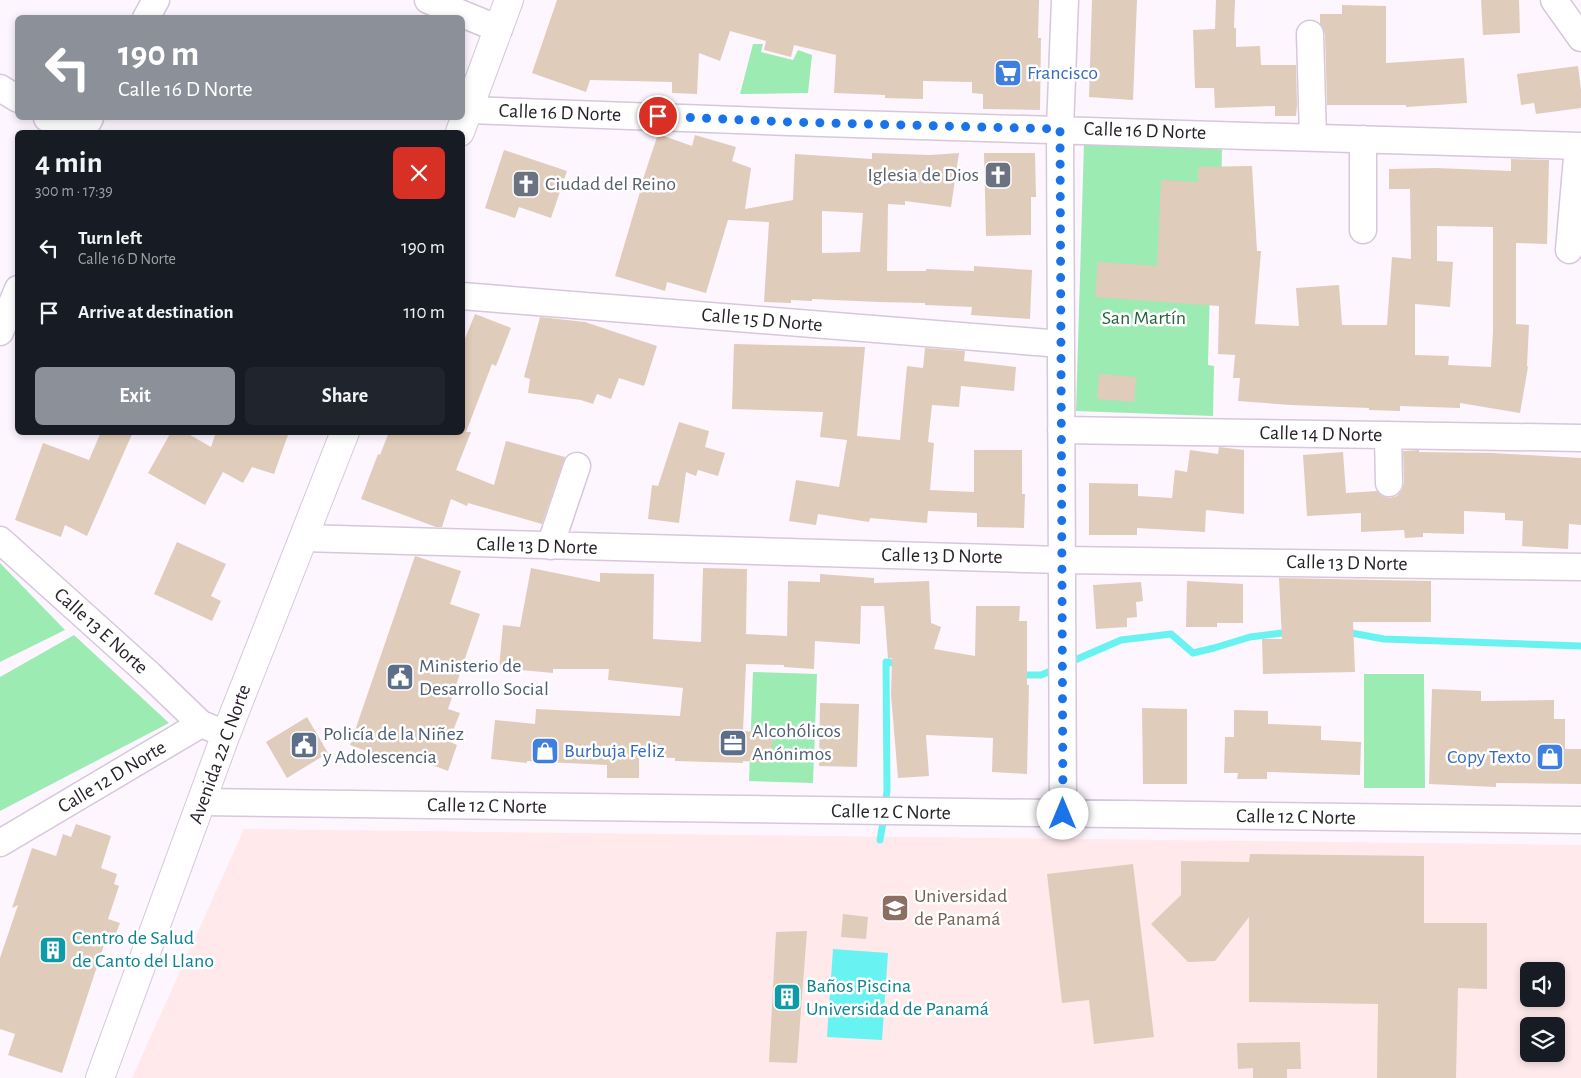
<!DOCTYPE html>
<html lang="en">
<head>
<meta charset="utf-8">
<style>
  :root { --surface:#171b24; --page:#20242c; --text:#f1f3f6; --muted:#9ea1a6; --accent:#8c9099 }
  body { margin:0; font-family:"Alegreya Sans",sans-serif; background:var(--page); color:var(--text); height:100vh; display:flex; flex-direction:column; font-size:19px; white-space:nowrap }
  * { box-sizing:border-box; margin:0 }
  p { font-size:16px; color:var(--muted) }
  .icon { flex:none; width:28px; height:28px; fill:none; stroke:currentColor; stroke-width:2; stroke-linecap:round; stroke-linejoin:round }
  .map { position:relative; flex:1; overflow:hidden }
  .sheet { position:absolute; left:15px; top:130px; width:450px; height:305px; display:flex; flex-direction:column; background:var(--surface); border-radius:8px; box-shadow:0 2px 8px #0003 }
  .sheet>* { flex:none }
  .banner { position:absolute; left:15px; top:15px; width:450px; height:105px; border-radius:8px; box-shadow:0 2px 8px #0003; background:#8c9099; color:#fff; overflow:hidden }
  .buttons { position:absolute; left:1520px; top:962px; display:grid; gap:10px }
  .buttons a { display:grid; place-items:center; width:45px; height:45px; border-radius:8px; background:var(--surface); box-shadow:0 2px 8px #0003; font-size:25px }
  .pin { position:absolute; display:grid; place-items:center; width:42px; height:42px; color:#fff; margin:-21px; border:2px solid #fff; border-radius:50%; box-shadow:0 1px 5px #0007 }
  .me { position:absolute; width:55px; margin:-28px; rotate:0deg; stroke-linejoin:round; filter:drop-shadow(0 0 4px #0008) }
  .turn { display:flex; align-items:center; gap:18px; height:105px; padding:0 20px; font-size:22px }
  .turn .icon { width:65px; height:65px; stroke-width:2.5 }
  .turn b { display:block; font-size:35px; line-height:42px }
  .round { display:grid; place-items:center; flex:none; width:52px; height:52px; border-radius:8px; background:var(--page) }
  .summary { display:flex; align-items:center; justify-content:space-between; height:85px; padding:0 20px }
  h1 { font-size:30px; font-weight:700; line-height:38px }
  .button { display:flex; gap:10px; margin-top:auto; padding:10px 20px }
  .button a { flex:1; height:58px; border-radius:8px; background:var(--accent); color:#fff; font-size:20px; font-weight:700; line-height:58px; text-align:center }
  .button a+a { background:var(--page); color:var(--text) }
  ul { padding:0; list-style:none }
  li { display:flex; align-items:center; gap:15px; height:65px; padding:0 20px }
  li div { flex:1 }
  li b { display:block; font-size:19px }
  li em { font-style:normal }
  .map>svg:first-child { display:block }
</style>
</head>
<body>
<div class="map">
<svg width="1581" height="1078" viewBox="0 0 1581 1078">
  <rect width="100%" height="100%" fill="#fdf6ff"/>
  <path fill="#ffe9eb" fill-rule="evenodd" d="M244,829L1581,845V1078H132ZM1529,971H1556V999H1529ZM1529,1026H1556V1054H1529Z"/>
  <path fill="#9bebb3" d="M753,44H763L761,52L793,60L798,50L812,55L808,93L740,94Z
    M1084,142L1222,146L1221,209L1210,287L1208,365L1214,366L1213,416L1076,411Z
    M0,563L65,630L0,662Z
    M74,635L169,723L0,811V677Z
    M753,672L817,674L813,783L749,781Z
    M1364,674H1424L1425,788H1364Z"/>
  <path fill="#68f3f2" d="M833,949L888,953L882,1040L827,1037Z"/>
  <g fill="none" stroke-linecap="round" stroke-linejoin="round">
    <path stroke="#68f3f2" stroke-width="7" d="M1346,632L1384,639L1581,646
      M1068,663L1121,640L1171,634L1193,653L1214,648L1250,637L1290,632
      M1018,675H1041L1058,668
      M885,805L887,791L886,662L900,664
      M880,840L884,816"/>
  </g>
  <path fill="#e0ccba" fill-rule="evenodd" d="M557,0H1039L1038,38H1041L1040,110L983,109V94L972,93V82L923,81V99L885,98V95L834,93L836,55L794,45L791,57L764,50L766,41L730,31L720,61L699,53L697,94L672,93V82L590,80L586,92L532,73Z
    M1092,0H1137L1133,100L1089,97Z
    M1216,0H1235L1234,28H1236V47L1260,46L1261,65H1296L1297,105L1296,116H1275V106L1215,108L1214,88H1195L1193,30L1215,29Z
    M1481,0H1519L1520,33L1483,35Z
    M1342,5L1386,6V63L1464,58L1467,103L1406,107V105H1327L1325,34L1320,24V14H1342Z
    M1578,66L1581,90V108L1536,114L1534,103L1521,105L1517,74Z
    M658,134L692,146L695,135L736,147L732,161L751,168L745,209L793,200L795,154L872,159V153L930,155L959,153L951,207L905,201V205L888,204L887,271H926V269L974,271V266L1032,270L1030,319L971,315L972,307L925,305V303L878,302L812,299V301L791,300V303L764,302L769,222L728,220L706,293L667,282L665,291L615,276L640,192L639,191ZM822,211L863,213L860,252L822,253Z
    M504,150L567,171L551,218L519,207L515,218L485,208Z
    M984,153H1035L1036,197H1031V235L986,236Z
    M1511,159L1549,160L1547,244L1516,243V324L1529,325L1527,366L1528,367L1520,413L1460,403V408L1400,406V411L1369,410V408L1291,405L1238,401L1240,378H1233L1235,355L1218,354L1219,306L1095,297L1098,262L1157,266L1161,180L1198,182V167L1252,166L1257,251H1261L1255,324L1299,326L1296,288L1339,285L1342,325H1387L1392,257L1411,259L1410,189H1389V169L1436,168L1511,171ZM1437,226L1493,227V331L1491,367L1448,365L1449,356L1415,355V304L1450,307L1453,262L1437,261Z
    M475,314L511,328L496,366L492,364L466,432H471L456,470L494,485L506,441L565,457L542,524L468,503L467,506L451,499L442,527H436L361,499L378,454L380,455L389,432H462V346Z
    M540,317L585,322L657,346L644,386L619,378L611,399L597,394L593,404L581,400L528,393L530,379L524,377Z
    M734,344L865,347L857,436L900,440L907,366L923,368L925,348L965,351L964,361L1016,367L1014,391L961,386L959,407L932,405L928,442L934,443L930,490L974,492V450H1022V494H1025L1024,528L977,527V513L928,511L927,523L870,518L869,522L818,514L816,525L789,521L796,480L839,487L847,440L820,437L823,412L732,409Z
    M1099,374L1136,377L1134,402L1097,399Z
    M679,422L709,431L705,447L725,453L718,476L698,470L696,476L686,472L679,523L648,519L652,485L658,486Z
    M101,432H133L87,536L65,525L61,537L15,520L43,443L89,460Z
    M171,432H185L211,447L216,432H289L274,474L252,467L243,483L223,472L205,505L148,473Z
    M1219,447L1244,450V514L1206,510L1205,532L1137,528V535H1089V483L1138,484V496L1172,498L1175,470L1187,472L1190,450L1218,454Z
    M1419,450V452L1493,453L1581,458V525L1569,524L1568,549L1522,546L1523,521L1505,520V513L1464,511V534L1423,533V537L1405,538L1404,530L1361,532V513L1307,516L1303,455L1343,452L1346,493L1377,491L1382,496L1390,498L1397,496L1402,490L1404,483L1403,451Z
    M177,542L226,564L211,596L221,601L212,621L154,594Z
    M415,556L461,571L450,604L480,614L448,709L460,713L449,741L457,745L448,771L401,753L398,762L350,745Z
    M531,568L600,582V573L654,574L653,639L701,642L703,568L747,569L746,634L787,636L788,581L820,582V574L874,578V583L929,581L931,623L941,627L934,649L975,656L976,606H1020L1019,621H1027V685H1029L1027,774L992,772L993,738L926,735L929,776L898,778L891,695L892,658L888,659L884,606H861L860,644L815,641L814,669L784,667V665L746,664L743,731L773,733L771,763L743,761V763L675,761V758L639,757V778H607V765L527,761V763L491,759L495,720L535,724L536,709L680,716L683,688L608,680L609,669H553V673L499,668L503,625L520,627Z
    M1279,578L1431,581V622H1353L1355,672L1263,674L1262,639H1282Z
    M1187,581L1243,584V623H1217V627H1186Z
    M1141,582L1143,601L1136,602L1137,617L1127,618V627L1096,629L1093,585Z
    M1432,689L1481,691V701L1554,700V719H1565V749H1581V784L1496,783V787L1429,784Z
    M820,703L859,704L857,767L819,766Z
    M1142,708L1187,709V784H1143Z
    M1234,710L1268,711V724L1321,726V740L1361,742L1360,775L1267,772V779H1237L1238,773H1224L1225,737H1234Z
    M307,717L328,753L287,778L266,742Z
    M76,824L111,836L101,868L117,874L114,884L119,886L108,919L120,923L113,941L106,939L62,1073L8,1055L15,1034L0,1029V958L18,905L12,908L32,848L56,856L63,834L71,837Z
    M1250,854L1424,856V923H1487V989L1458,988L1456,1078H1377L1378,1004L1249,1002V917L1215,961L1188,962L1151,924L1181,895V861L1249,862Z
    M1133,864L1154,1037L1094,1044L1089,1000L1062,1003L1047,874Z
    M843,914L868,917L866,939L841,937Z
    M807,931L797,1063L769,1062L776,932Z
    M1300,1042L1301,1069H1287V1078H1253V1068L1238,1069L1237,1043Z"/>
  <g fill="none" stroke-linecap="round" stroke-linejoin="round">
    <g stroke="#d7c7dc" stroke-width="29">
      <path id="minor" d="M428,0L499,29
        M1554,0L1581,38
        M146,18L156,0
        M1310,34L1313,137
        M0,88L18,99
        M469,110L789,122L1581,146
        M47,118L71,132
        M82,132L90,118
        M1363,230V139
        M1569,250L1578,146
        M462,296L1061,344
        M0,332L18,289
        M1061,430L1581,438
        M1388,435L1389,483
        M303,538L1062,560L1581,567
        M0,540L150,675L201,724L226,734
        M550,546L577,466
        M202,802L1581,820
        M1063,814L1060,129L1065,0
        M0,843L201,724"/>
    </g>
    <g stroke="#d7c7dc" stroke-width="30">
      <path id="tertiary" d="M460,132L509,0
        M100,1078L226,734L345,432"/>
    </g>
    <use href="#minor" stroke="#fff" stroke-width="26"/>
    <use href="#tertiary" stroke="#fff" stroke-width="28"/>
  </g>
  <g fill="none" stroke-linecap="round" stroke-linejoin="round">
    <path stroke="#1a73e8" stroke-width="9" stroke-dasharray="0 16.2" d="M658,116L789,122L1060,129L1063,814"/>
  </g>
  <defs>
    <g id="supermarket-square" transform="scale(1.4375)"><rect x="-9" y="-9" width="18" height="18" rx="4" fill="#3f7fe0" stroke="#fff"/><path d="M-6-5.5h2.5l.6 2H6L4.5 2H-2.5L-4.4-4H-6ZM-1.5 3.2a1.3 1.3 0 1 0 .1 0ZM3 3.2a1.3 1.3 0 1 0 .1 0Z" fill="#fff"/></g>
    <g id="church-square" transform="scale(1.4375)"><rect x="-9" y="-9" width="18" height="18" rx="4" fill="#6b7280" stroke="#fff"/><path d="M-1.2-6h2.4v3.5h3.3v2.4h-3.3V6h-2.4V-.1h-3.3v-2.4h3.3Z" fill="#fff"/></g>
    <g id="civic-square" transform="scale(1.4375)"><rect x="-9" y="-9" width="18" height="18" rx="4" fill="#5c6f8a" stroke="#fff"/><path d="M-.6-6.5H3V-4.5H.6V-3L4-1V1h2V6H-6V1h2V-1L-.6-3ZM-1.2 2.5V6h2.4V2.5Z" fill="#fff"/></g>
    <g id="office-square" transform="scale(1.4375)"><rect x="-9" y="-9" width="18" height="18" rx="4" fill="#5c6f8a" stroke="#fff"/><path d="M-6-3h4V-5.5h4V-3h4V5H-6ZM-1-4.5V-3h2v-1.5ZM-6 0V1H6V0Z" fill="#fff"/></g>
    <g id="shop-square" transform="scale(1.4375)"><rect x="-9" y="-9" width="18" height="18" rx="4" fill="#3f7fe0" stroke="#fff"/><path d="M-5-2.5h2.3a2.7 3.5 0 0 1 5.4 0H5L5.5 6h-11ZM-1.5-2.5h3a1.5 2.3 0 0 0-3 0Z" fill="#fff"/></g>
    <g id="university-square" transform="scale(1.4375)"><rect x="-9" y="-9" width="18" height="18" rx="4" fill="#8d6e63" stroke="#fff"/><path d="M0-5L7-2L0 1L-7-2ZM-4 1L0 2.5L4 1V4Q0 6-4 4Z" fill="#fff"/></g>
    <g id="building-square" transform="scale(1.4375)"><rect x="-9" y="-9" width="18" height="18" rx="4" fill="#0f9aa8" stroke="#fff"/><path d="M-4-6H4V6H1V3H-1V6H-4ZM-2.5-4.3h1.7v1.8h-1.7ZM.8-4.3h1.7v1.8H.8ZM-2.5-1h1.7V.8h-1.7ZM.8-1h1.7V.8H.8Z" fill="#fff"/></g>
  </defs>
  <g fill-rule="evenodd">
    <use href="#supermarket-square" x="1008" y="73"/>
    <use href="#church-square" x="998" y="175"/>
    <use href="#church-square" x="526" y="184"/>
    <use href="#civic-square" x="400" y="677"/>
    <use href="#office-square" x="733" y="743"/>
    <use href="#civic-square" x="304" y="745"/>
    <use href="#shop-square" x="545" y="751"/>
    <use href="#shop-square" x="1550" y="757"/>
    <use href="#university-square" x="895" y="908"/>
    <use href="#building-square" x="53" y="950"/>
    <use href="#building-square" x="787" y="997"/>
  </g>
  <g text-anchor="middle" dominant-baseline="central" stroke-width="5" stroke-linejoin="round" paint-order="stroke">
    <g font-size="20" fill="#366cbe" stroke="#fff" text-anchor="start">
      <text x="1027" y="73">Francisco</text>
      <text x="564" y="751">Burbuja Feliz</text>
      <text x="1531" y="757" text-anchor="end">Copy Texto</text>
    </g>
    <g font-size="20" fill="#28222a" stroke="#fff">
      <text transform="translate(560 113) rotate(2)">Calle 16 D Norte</text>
      <text transform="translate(1145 131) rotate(2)">Calle 16 D Norte</text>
      <text transform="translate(762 320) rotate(5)">Calle 15 D Norte</text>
      <text transform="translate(1321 434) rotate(1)">Calle 14 D Norte</text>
      <text transform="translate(537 546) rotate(2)">Calle 13 D Norte</text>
      <text transform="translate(942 556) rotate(1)">Calle 13 D Norte</text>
      <text transform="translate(1347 563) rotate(1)">Calle 13 D Norte</text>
      <text transform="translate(101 631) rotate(42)">Calle 13 E Norte</text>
      <text transform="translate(220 754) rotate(-70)">Avenida 22 C Norte</text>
      <text transform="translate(112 777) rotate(-31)">Calle 12 D Norte</text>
      <text transform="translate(487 806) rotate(1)">Calle 12 C Norte</text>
      <text transform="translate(891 812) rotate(1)">Calle 12 C Norte</text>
      <text transform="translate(1296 817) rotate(1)">Calle 12 C Norte</text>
    </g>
    <g font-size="20" fill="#5b616d" stroke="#fff" text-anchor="end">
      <text x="979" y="175">Iglesia de Dios</text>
      <text x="545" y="184" text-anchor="start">Ciudad del Reino</text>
    </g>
    <g font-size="20" fill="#27643d" stroke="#fff">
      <text x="1144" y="318">San Martín</text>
    </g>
    <g font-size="20" fill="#4e5e75" stroke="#fff" text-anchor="start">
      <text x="419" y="666">Ministerio de<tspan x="419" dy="23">Desarrollo Social</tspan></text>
      <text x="752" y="731">Alcohólicos<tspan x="752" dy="23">Anónimos</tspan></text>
      <text x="323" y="734">Policía de la Niñez<tspan x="323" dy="23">y Adolescencia</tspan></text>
    </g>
    <g font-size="20" fill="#785e54" stroke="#fff" text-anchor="start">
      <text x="914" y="896">Universidad<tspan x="914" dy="23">de Panamá</tspan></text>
    </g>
    <g font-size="20" fill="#0d838f" stroke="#fff" text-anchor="start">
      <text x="72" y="938">Centro de Salud<tspan x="72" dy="23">de Canto del Llano</tspan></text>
      <text x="806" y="986">Baños Piscina<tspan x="806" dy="23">Universidad de Panamá</tspan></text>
    </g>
  </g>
</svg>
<div class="buttons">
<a><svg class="icon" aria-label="sound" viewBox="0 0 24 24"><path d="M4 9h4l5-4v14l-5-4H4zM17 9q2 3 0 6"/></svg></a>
<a><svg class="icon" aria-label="layers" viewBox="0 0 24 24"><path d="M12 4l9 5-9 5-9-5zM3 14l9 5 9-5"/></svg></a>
</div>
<div class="pin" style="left:658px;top:116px;background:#d93025"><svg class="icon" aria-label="arrive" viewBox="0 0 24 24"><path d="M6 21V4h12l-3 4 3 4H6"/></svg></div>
<svg class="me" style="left:1063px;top:814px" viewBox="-20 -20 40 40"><circle r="19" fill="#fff"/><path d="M0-13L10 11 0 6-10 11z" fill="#1a73e8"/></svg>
<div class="banner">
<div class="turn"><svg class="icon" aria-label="left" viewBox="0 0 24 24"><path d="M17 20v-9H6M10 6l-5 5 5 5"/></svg><div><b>190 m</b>Calle 16 D Norte</div></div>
</div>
<section class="sheet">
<div class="summary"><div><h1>4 min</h1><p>300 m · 17:39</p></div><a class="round" style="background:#d93025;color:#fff"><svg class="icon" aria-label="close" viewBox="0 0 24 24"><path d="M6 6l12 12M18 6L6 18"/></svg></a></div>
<ul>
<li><svg class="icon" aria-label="left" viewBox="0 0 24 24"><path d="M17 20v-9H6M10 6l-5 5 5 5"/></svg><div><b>Turn left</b><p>Calle 16 D Norte</p></div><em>190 m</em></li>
<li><svg class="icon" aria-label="arrive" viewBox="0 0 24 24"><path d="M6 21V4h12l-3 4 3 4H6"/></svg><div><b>Arrive at destination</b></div><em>110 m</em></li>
</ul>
<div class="button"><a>Exit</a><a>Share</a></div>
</section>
</div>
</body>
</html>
